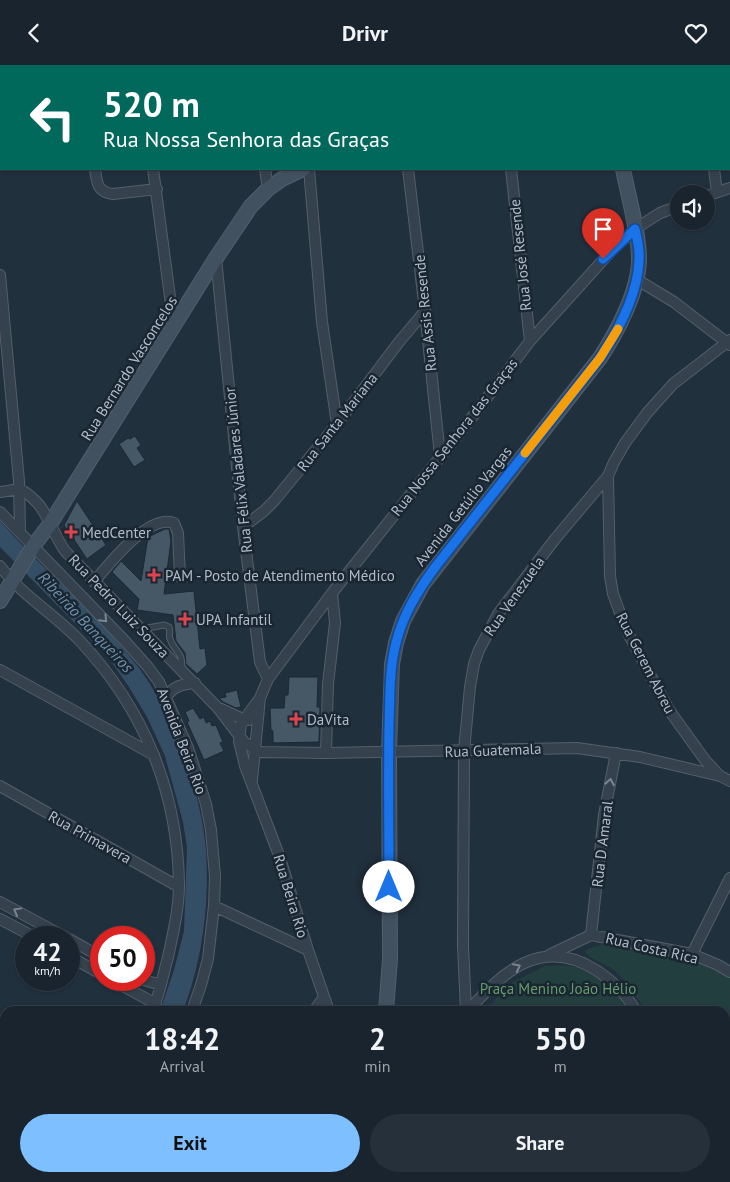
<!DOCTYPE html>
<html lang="en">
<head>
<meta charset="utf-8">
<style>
  :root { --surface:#19242e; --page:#26303a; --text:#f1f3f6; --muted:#9fa4aa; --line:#37414a; --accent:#7ebfff }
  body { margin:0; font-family:"PT Sans",sans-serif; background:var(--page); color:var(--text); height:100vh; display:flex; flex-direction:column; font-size:19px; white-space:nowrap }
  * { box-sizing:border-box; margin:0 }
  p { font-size:16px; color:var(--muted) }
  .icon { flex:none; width:28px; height:28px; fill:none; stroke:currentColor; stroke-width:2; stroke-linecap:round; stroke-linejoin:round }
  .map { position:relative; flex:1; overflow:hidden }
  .panel { position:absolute; left:0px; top:941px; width:730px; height:176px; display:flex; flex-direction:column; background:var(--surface); border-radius:15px 15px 0 0; box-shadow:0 1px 4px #0004,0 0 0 1px var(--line) }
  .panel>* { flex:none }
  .guide { position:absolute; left:0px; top:0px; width:730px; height:105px; box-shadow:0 1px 4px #0004,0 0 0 1px var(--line); background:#00695c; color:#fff; overflow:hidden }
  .buttons { position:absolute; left:670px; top:120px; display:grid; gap:10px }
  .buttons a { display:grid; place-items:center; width:45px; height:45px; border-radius:50%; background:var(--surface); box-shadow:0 1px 4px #0004,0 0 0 1px var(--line); font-size:25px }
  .speed { position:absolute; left:15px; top:861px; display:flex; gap:10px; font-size:25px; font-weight:700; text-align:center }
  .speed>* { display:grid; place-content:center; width:65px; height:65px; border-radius:50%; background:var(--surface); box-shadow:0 1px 4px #0004,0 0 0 1px var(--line); line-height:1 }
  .speed small { font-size:12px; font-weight:400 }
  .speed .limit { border:8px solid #d22; background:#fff; color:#111 }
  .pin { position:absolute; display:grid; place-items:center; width:42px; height:42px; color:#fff; margin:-51px -21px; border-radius:50% 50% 50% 0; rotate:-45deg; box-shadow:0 0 5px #0007 }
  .pin .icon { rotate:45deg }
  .me { position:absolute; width:55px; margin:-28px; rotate:0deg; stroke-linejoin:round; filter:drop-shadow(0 0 4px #0008) }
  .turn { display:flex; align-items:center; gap:18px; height:105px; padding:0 20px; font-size:22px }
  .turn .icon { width:65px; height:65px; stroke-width:2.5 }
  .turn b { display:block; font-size:35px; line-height:42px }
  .eta { display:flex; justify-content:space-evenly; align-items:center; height:85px; text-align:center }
  .eta b { font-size:30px; font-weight:800; line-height:35px }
  .button { display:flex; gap:10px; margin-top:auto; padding:10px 20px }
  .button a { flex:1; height:58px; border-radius:30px; background:var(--accent); color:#111; font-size:20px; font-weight:800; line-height:58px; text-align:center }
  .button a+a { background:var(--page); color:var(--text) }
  header { display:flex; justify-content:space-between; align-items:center; height:65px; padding:0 20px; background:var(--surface); font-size:22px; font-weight:800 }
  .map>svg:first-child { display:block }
</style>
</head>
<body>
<header><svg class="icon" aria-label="back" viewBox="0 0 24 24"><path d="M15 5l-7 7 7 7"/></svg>Drivr<svg class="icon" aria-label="heart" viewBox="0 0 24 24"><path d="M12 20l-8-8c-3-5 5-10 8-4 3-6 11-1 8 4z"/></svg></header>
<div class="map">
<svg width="730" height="1117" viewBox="0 0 730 1117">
  <rect width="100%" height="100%" fill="#21303d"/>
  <path fill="#233e3e" d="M603,879L695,895L730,913V1117H702L700,1113L725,1112V946H645C641,936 621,909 611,903C603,898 591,895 585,887L588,884Z
    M545,901C553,901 561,900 569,901C591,904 619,927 629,946H486L507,920Z
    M685,1112L686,1117H358L354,1113Z"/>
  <path fill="#334e65" d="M0,456C43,505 95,547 135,598C170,641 199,721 205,776C211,830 203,895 183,946H160L174,905L184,866L187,782L183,757L165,691L147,652L129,622L108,592L0,482Z
    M5,1103V1112L73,1113L59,1117H0V1105Z"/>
  <path fill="#465766" stroke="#1c2833" d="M135,371L141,380L137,383L145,395L134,402L119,379L128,373L130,374Z
    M77,436L106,480L87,494L64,460Z
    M165,464H169L171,476L164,529L194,526L200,584L205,583L207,600L197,609L186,599L185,588L176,576L173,550L137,545L139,534L112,507L121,496L141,516L148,472Z
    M289,612H318L317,642H320L319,677L273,678V666L271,665L270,643H284L285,630H288Z
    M237,625L241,642L236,643L223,637L219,633L226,632L225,628Z
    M193,643L200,654L204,652L206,658L210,656L212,661L216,660L223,677L220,678L224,686L204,695L187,657L189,656L185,647Z"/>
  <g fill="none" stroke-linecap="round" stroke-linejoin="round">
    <g stroke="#535f6a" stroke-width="7">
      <path id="lane" d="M142,564L164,560L169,562C171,567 168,570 170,574C176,590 183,585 182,606
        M639,1112L643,1117"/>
    </g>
    <g stroke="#535f6a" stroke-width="12">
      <path id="street" d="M83,0V1
        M138,0V1
        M253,0V1
        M350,0V1
        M500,0V1
        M703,0V1
        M95,104C97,118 97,127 113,129L157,124
        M153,104L174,262
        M265,104L268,124
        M309,104L322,257L337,359
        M408,104L425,246L440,391
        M511,104L530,276
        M714,104L717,127
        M706,131L730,123
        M216,193L243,462L260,597L268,614
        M0,210L19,416L20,468
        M636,214L674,237L730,280
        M608,411L610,511L613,529L620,548L629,570L669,645L705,695L719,710
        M0,427L20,424C48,440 48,461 65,486L218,643L244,677L260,687L326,688L577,683L640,692L720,711L730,716
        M0,447L123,574L148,602L159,617L188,683L206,739L211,765L215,811L214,841L208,894L201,920L192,946
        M243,462L264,446L274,436L337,359L399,277L425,246
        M0,501C22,531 55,549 80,576C144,644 178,727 179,820C179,843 173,869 168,892C163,910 160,929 152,946
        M94,517C109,499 149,448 174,458L178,468L180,512
        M0,605L154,690
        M166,633C172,621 183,619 195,618
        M219,643L243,654L249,655
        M326,688L328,619L335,558L332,528
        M252,715L260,633
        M0,721L179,822
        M0,837L65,872
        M214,841L308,885
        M0,854L34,872
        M591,870L604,750L616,688
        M69,874L101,892
        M692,889L730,813
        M549,890L591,870L692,889L718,900L730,907
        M69,891L101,909
        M112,915L156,939
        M144,915L161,920
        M314,946L324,932
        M329,946L308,885L280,793L245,701L239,676L241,659L260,633L268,614L332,528L477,346L530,276L613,184L635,164L660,148L679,141
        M466,946L463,881L464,686L470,622L474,599L479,585L498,549L555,474L608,411L614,397L625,378L647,348L673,319L730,275
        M468,946C503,906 542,871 596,905C613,916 626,929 636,946
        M0,967L5,970
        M0,1096L5,1098
        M31,1112L40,1117
        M353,1112L356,1117
        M690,1112L692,1117
        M87,1117L90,1112
        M198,1117L201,1112"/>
    </g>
    <g stroke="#535f6a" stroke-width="16">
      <path id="secondary" d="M602,0V1
        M478,1L480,0
        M0,536L34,480L50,459L216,193L251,141L268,124L282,114L303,104
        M386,946L390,894L389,687L392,599L396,578L403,556L423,519L600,293C617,267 639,226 639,194C639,168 628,130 623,104
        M324,1117L327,1112"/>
    </g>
    <path stroke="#405a5a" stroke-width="2" stroke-dasharray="4 4" stroke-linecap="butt" d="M454,1117V1112"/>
    <use href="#lane" stroke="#35414d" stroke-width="5"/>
    <use href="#street" stroke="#35414d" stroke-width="10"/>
    <use href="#secondary" stroke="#425160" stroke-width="14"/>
  </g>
  <defs><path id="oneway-chevron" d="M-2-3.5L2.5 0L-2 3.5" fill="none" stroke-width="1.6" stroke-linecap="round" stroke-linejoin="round" transform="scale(1.25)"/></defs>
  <g stroke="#798591">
    <use href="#oneway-chevron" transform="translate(104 554) rotate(46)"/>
    <use href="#oneway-chevron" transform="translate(610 717) rotate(-80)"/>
    <use href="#oneway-chevron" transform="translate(17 846) rotate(-151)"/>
    <use href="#oneway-chevron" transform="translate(517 902) rotate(-27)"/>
  </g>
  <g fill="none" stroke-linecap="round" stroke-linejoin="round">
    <g stroke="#114b97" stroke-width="12">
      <path id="route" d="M389,822C389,768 388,715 389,661C390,634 389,604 396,578C403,549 419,524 436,501L600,293C618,266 638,228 639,195C640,185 637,173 635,164L603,194"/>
    </g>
    <use href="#route" stroke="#1a73e8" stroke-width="9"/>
    <path stroke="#f59e0b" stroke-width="9" d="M525,388L600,293L618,264"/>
  </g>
  <g fill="#e0444e" stroke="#1a2631" stroke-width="2">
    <path d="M68.5 459.5h5v5h5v5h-5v5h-5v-5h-5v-5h5z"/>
    <path d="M151.5 502.5h5v5h5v5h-5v5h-5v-5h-5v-5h5z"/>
    <path d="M182.5 546.5h5v5h5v5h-5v5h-5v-5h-5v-5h5z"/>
    <path d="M293.5 646.5h5v5h5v5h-5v5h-5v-5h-5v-5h5z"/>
  </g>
  <g text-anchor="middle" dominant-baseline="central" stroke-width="5" stroke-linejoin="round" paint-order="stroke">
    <g font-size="15" fill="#b0bcc8" stroke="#1a2631">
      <text transform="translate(520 190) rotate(-96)">Rua José Resende</text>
      <text transform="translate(425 248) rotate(-96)">Rua Assis Resende</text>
      <text transform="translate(129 303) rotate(-58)">Rua Bernardo Vasconcelos</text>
      <text transform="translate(337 357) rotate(-52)">Rua Santa Mariana</text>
      <text transform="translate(454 372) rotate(-52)">Rua Nossa Senhora das Graças</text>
      <text transform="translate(238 405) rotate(-96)">Rua Félix Valadares Júnior</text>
      <text transform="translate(463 441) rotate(-52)">Avenida Getúlio Vargas</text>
      <text transform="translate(514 531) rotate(-55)">Rua Venezuela</text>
      <text transform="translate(119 541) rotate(46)">Rua Pedro Luiz Souza</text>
      <text transform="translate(646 598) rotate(63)">Rua Gerem Abreu</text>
      <text transform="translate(182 676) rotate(69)">Avenida Beira Rio</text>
      <text transform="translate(493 685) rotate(-2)">Rua Guatemala</text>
      <text transform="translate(90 772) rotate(29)">Rua Primavera</text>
      <text transform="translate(602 779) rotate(-83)">Rua D Amaral</text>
      <text transform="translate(291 831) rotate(73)">Rua Beira Rio</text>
      <text transform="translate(652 883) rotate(13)">Rua Costa Rica</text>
    </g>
    <g font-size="15" fill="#b0bcc8" stroke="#1a2631" text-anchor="start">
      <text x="82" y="467">MedCenter</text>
      <text x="165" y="510">PAM - Posto de Atendimento Médico</text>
      <text x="196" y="554">UPA Infantil</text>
      <text x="307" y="654">DaVita</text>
    </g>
    <g font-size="15" fill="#659b6b" stroke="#1a2631">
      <text x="558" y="923">Praça Menino João Hélio</text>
    </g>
    <g font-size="16" font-style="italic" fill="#6e91ae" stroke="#1a2631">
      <text transform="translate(86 557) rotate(47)">Ribeirão Banqueiros</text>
    </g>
  </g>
</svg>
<div class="buttons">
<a><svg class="icon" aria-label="sound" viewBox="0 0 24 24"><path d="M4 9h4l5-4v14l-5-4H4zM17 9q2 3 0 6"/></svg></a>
</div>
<div class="speed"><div>42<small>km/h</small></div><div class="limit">50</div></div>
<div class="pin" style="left:603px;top:194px;background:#d93025"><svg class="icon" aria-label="arrive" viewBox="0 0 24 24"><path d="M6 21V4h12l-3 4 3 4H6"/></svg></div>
<svg class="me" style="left:389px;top:822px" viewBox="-20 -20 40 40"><circle r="19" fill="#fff"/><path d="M0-13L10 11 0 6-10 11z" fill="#1a73e8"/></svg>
<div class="guide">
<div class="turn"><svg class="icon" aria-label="left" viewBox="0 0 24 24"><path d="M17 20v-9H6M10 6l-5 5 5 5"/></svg><div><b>520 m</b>Rua Nossa Senhora das Graças</div></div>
</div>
<section class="panel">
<div class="eta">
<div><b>18:42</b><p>Arrival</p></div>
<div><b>2</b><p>min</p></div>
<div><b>550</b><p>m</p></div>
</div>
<div class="button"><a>Exit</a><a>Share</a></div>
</section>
</div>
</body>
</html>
